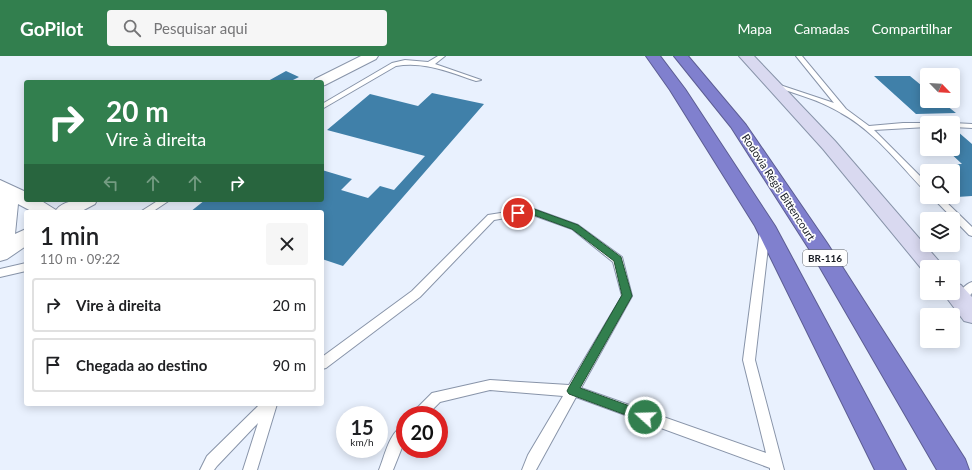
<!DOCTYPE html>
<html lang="pt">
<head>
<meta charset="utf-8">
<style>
  :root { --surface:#fff; --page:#f6f6f6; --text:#202124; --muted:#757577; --line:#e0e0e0; --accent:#327f4e }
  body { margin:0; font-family:Lato,sans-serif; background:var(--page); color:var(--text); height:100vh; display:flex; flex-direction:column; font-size:15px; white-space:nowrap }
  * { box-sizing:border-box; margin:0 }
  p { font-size:13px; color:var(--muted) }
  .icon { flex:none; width:22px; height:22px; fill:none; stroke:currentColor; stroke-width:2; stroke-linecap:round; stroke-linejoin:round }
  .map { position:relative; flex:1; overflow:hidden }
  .drawer { position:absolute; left:24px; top:154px; width:300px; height:196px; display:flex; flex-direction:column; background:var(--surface); border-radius:4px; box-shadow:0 2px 10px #0003 }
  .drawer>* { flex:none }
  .top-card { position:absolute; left:24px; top:24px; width:300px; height:122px; border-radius:4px; box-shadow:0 2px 10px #0003; background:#327f4e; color:#fff; overflow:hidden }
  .needle { width:26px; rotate:115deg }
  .controls { position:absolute; left:920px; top:12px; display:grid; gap:8px }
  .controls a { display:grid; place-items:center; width:40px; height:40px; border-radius:4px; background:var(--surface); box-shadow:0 2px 10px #0003; font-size:20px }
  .speed { position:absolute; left:336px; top:350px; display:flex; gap:8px; font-size:20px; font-weight:700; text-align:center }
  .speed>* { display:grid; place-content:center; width:52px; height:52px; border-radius:50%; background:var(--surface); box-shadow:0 2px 10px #0003; line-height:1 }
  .speed small { font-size:10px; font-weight:400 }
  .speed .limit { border:6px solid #d22; background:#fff; color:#111 }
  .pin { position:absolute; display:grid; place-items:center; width:34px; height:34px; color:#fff; margin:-17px; border:2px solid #fff; border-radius:50%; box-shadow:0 1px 4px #0007 }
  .me { position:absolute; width:44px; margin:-22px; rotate:290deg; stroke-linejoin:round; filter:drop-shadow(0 0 3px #0008) }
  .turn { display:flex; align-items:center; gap:14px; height:84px; padding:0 16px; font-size:18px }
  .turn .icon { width:52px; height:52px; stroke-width:2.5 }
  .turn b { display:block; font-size:28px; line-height:34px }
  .lanes { display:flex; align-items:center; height:38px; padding:0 16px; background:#0003; justify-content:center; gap:20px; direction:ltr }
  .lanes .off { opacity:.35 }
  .round { display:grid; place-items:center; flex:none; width:42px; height:42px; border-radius:4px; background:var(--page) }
  .head { display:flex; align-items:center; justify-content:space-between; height:68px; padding:0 16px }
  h1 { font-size:24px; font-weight:600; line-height:30px }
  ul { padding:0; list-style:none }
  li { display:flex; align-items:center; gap:12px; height:54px; margin:0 8px 6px; padding:0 8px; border:2px solid var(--line); border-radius:4px }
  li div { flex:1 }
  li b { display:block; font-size:15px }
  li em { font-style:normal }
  header { display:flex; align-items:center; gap:24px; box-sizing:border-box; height:56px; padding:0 20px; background:var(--accent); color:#fff }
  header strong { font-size:19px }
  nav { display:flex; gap:22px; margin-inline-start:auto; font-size:14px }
  .search { width:280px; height:36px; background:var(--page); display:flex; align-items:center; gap:10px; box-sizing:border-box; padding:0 14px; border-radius:4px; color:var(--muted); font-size:15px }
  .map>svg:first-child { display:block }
</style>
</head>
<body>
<header>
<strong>GoPilot</strong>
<div class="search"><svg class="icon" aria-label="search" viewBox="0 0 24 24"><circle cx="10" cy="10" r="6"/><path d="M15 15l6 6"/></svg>Pesquisar aqui</div>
<nav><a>Mapa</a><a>Camadas</a><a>Compartilhar</a></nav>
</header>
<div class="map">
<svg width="972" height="414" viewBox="0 0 972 414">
  <rect width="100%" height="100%" fill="#e9f1fe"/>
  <path fill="#4080a9" d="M286,15L299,21L289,26L268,25Z
    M874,20H910L927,34V45H941L956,57L916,58Z
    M432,37L484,48L343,210L322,203V156H190L205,144H322V114L352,123L341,134L368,142L380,130L394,134L425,100L327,74L370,38L418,50Z
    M953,75H957L972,88V140L957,141L953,137V115H930L924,109L962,108L946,93H953Z"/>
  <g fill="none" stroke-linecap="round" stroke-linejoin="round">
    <g stroke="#8894a9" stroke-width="2">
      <path id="service" d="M438,0H445L435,8L481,24L476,25C449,16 424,5 396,10L322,53V48L392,7L405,4L428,6Z
        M796,0H802L846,53L869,70L903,67H928L927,71L874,74L927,127V135L924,134C898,107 874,75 841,57C820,44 796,38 773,30V28H777L834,47Z
        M952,67H953L972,68V72L953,71Z
        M932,141H941L972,171V180L969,179Z
        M159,144H170L152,156H140Z
        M531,152L578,169L622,201L632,240L581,332L766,397L743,304L760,174L762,172H768L770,174L755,304L784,414H770V412L576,341L536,414H522L528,399L563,340L490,334L440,346L427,359H413L414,355L432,337L490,324L569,329L622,240L613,206L572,173L530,158L494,164L420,241L326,312L322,313V301L412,235L488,159Z
        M26,207V215L0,221V213Z
        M972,226V237L964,246H956L955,243C958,237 965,228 972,226Z
        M260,348H277L257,414H243L258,367L217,410L214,414H200L207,400Z
        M405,369V384L393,414H379C385,400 389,375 405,369Z"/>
    </g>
    <g stroke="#8894a9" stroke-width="2">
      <path id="minor" d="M361,0H378L376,3L325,29L322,30V26H313L315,23Z
        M0,124L26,136V144H40L56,154C65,142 84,144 97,144L95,148L80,156H33L18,148L15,178L26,173V190L7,203L0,205Z"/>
    </g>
    <g stroke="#8894a9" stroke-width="2">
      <path id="secondary" d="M739,0H754L835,85L944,211H927V217H925L823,93Z
        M953,226L961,229L972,241V267L964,265L943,237H953Z"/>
    </g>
    <g stroke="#5c5d92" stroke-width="2">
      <path id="motorway" d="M646,0H660L685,33L775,170L906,414H875L755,170L670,34Z
        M674,0H688L746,69L827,187L965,403L969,414H937L811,196L731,71Z"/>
    </g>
    <use href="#service" fill="#fff" fill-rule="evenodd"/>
    <use href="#minor" fill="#fff" fill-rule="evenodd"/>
    <use href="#secondary" fill="#d9d9f0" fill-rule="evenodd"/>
    <use href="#motorway" fill="#8080ce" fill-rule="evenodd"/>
  </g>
  <path fill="#327f4e" stroke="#205333" d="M531,152L578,169L621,201L632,240L580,332L649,357L651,361L649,364L645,366L569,338L567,335L569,331L622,239L614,205L572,173L531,158L518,160L514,157L515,155Z"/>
  <g text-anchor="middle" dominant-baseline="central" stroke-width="3.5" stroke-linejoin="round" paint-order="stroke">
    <rect fill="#fefefe" stroke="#5d6065" stroke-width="1" x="803" y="194" width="44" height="16" rx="3"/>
    <g font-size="10" font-weight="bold" fill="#181c24">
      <text x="825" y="202">BR-116</text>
    </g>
    <g font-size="11" fill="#181c24" stroke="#fefefe">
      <text transform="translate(779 131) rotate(57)">Rodovia Régis Bittencourt</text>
    </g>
  </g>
</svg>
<div class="controls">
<a><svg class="needle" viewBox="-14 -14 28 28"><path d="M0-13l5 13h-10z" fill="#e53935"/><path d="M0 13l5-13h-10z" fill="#757577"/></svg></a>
<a><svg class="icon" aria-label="sound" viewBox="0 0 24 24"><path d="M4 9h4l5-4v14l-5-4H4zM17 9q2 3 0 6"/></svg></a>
<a><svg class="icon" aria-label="search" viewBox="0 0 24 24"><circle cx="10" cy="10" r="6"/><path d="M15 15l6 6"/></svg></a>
<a><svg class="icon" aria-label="layers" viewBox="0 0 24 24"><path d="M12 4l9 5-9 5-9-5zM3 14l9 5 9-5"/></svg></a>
<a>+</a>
<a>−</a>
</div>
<div class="speed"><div>15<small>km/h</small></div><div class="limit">20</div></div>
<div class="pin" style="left:518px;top:157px;background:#d93025"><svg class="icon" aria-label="arrive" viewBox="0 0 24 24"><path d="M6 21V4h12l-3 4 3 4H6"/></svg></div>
<svg class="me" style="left:645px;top:361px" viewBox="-20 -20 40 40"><circle r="17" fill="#327f4e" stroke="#fff" stroke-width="3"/><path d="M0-11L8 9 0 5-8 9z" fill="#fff"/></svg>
<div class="top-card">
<div class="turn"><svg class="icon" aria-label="right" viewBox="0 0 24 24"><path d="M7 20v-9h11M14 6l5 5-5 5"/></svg><div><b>20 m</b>Vire à direita</div></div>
<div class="lanes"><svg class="icon off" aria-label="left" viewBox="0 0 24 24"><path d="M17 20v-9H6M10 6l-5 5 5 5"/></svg><svg class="icon off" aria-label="ahead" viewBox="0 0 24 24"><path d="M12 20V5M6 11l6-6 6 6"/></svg><svg class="icon off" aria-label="ahead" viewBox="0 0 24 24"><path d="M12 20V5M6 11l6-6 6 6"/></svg><svg class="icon" aria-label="right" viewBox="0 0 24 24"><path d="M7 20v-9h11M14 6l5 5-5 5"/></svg></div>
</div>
<section class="drawer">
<div class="head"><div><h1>1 min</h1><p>110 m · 09:22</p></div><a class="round"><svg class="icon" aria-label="close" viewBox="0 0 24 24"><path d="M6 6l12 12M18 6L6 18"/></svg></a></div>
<ul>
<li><svg class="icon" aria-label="right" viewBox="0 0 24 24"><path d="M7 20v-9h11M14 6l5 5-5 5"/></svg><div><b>Vire à direita</b></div><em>20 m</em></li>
<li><svg class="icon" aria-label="arrive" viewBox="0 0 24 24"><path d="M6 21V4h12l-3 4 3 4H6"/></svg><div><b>Chegada ao destino</b></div><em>90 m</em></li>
</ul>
</section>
</div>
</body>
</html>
